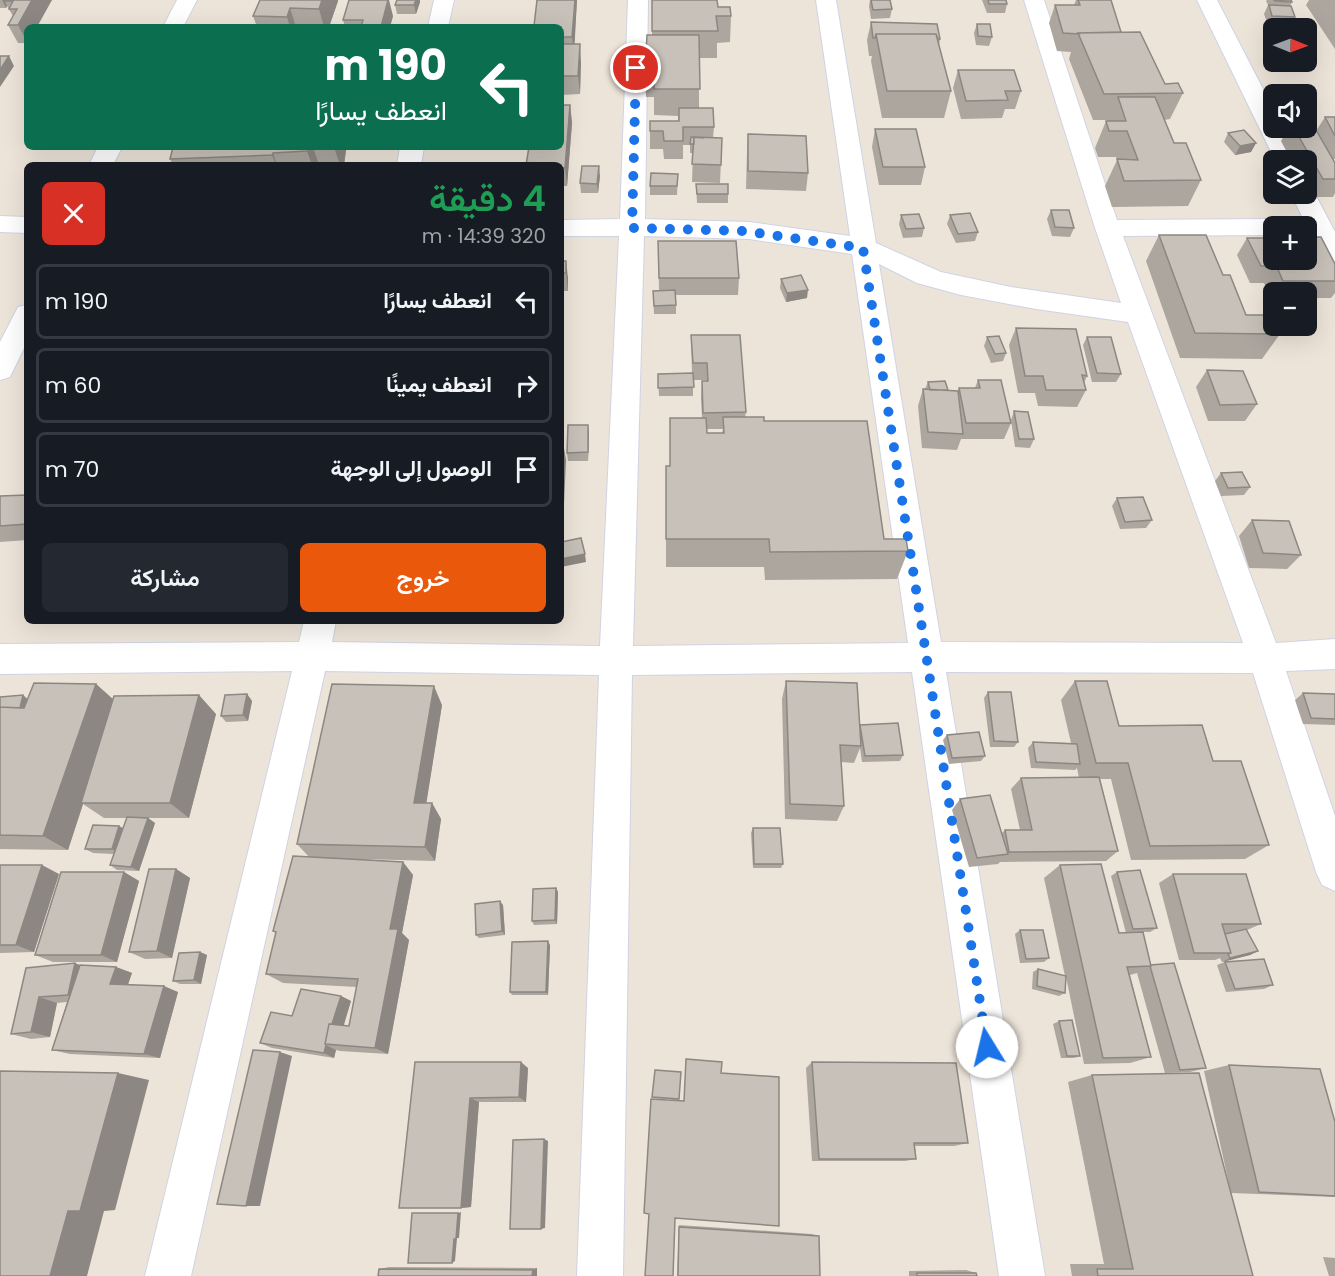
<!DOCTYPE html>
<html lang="ar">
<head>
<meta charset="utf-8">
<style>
  :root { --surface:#171b24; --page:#242831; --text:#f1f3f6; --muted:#9ea1a6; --line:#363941; --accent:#ea580c }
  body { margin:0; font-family:Poppins,Vazirmatn,sans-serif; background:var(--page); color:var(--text); direction:rtl; height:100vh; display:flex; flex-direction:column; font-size:22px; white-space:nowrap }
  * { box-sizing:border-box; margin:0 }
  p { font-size:20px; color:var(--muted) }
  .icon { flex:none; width:33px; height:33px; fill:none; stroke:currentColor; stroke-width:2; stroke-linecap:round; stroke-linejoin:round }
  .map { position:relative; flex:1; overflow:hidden; direction:ltr }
  .drawer { position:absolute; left:24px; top:162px; width:540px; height:462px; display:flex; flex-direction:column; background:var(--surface); border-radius:9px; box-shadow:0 6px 24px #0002; direction:rtl }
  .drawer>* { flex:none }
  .banner { position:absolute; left:24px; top:24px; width:540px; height:126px; border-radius:9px; box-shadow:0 6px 24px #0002; direction:rtl; background:#0b6e4f; color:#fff; overflow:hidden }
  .needle { width:39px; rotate:91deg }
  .buttons { position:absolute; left:1263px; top:18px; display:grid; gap:12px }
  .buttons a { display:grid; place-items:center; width:54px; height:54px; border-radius:9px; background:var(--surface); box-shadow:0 6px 24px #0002; font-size:30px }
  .pin { position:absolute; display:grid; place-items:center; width:51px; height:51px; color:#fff; margin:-26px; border:3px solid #fff; border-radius:50%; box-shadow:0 2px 6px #0007 }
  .me { position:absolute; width:66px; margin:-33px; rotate:351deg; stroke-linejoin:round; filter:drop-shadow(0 0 4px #0008) }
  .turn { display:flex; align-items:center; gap:21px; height:126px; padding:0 18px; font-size:27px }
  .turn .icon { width:78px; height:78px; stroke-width:2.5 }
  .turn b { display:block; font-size:42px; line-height:51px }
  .round { display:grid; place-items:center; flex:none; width:63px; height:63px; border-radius:9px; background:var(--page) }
  .summary { display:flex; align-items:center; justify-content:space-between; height:102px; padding:0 18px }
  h1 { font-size:36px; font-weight:600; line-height:45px; color:#1e9e55 }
  .primary-button { display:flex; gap:12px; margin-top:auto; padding:12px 18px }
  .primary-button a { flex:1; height:69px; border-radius:9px; background:var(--accent); color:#fff; font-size:24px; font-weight:600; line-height:69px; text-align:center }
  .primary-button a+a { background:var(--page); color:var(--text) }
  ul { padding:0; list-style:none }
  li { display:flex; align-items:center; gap:18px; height:75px; margin:0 12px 9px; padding:0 6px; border:3px solid var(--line); border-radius:9px }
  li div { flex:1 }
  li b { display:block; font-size:22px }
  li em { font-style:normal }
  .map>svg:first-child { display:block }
</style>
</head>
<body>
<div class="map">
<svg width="1335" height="1276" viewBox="0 0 1335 1276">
  <rect width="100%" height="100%" fill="#ede4d9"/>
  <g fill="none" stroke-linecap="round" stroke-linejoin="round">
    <g stroke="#cfd3e4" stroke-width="2">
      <path id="street" d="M434,0H454L448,27H428Z
        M628,0H648L645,219L749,222L850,236L816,0H836L876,243L941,272L1011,287L1121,303L1095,228L1024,0H1044L1117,220L1274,219L1283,221L1286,226H1274V235L1123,236L1276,643L1335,639V669L1286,671L1335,816V891L1322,885L1316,872L1253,673L946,672L1045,1276H999L912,672L632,675L623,1276H577L599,675L325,671L191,1276H145L292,671L0,674V644L299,642L304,621H336L332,642L600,646L619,236H561V220L620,219ZM644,236L749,239L852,254L908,643L633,646ZM879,264L917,283L961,295L1036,309L1128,322L1243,643L941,642Z
        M1197,0H1217L1274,110V128H1282L1298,160H1275Z
        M400,147H424L421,165H397Z
        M1306,187L1312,189L1315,194L1335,232V266L1326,263L1322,257L1291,194H1306Z
        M0,216L27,217V233L0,232Z"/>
    </g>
    <g stroke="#cfd3e4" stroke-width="2">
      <path id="secondary" d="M177,0H197L183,27H163Z
        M98,147H122L113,165H89Z
        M27,305V342L10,377L0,380V342L18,307Z"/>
    </g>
    <use href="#street" fill="#fff" fill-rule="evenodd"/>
    <use href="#secondary" fill="#fff" fill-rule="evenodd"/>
  </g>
  <path fill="#aca69f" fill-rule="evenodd" d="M0,0H52L27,27V43H18L8,25L13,16L7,6L6,8H0Z
    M260,0L338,1L329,27H257L253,16Z
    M397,0H420V2L416,14H397L395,5Z
    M537,0H577L574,44L581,62L580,94L561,95V27H534Z
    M652,0L718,7L731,16L730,42L717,43V58H699V108L714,127L713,138H722L720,183L692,182L693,153H690V145H683V159H664L663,149H650V121H678V116L654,115V97H646L645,70L652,35Z
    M870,0H890L892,9L890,18L871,19L869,6Z
    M982,0H1006L1007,4L1005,13H987Z
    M1076,0H1111L1121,32L1165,84L1183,93L1170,119L1164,120L1174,143L1201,180L1188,206L1112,207L1105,186L1117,160L1116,157H1098L1095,148L1106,121L1108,120H1093L1069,59L1071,52L1057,51L1049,23L1055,5H1074Z
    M1267,0H1291L1292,2L1290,6L1295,17L1290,26L1268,25L1264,14L1268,5L1266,1Z
    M1309,0H1335V49L1306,5Z
    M393,16L390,27H345L343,20Z
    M871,22L940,39L939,45L951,91L944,118H882L871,61L872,56H869L867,40Z
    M977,24L992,37L989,46L976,45L974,33Z
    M958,70L1021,91L1015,109H1005L1002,118L961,119L953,88Z
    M570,105L572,123L567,186H561V165Z
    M1325,117H1335V159H1333L1335,163V193L1333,197H1311L1306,188V160H1291L1281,141L1288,128H1306L1316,131Z
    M875,129L925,167L921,185H879L872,147Z
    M1228,133L1256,143L1251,152L1235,155L1224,142Z
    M748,134L808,173L806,191L746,189L747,152Z
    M173,147H357V150H346L344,165H173L170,159Z
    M678,174L677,195H650V186Z
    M600,176L598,193H581L580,183Z
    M696,184L728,194V203H697Z
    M1051,210L1074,228L1070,237L1052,236L1047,219Z
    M901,215L924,228L922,237L903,238L899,224Z
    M950,215L978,232L975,241L956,243L947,224Z
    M1159,235L1223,275L1246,315L1280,334L1262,359L1180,358L1146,261Z
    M1247,238L1335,264V293L1331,298H1306V292H1274V299H1271L1264,283H1250L1237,255Z
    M658,241L739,278L738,295H676V314H654L653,291H659Z
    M561,261L568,278V291H561Z
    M781,279L807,298L786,302L780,288Z
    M1016,328L1087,376L1084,383L1086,390L1077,407L1038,406L1035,393H1018L1009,345Z
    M691,335L746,412L745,417L764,421L884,539L908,551L897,579L765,580L764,567H666V466H670L702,418L701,398L702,381H706V380H693V396H659L658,374H692ZM707,429H723L722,433H707Z
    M987,337L1006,353L1003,361L991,363L984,346Z
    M1087,337L1121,374L1116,382H1092L1083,345Z
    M1207,370L1257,404L1245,421H1208L1196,387Z
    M978,380L1011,423L1004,439H961L957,450L922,448L918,406L923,389H925L928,382L948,390L958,391L959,388H975Z
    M1014,411L1034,439L1030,448L1015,447L1011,420Z
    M589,433L588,461H568L567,453Z
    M1221,473L1250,487L1244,495L1221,496L1215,481Z
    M27,495V540L0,542V496Z
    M1117,498L1152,520L1146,528L1120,529L1112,506Z
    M1252,520L1301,555L1287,569L1249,568L1239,536Z
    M786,681L860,725L903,755L900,761L862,762L860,748L854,763L841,762L844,806L837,821L785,819L782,699Z
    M1075,681L1119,726L1213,761L1269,845L1245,859L1131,860L1111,779H1100L1118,851L1106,861L1000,862L998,864L969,867L952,810L960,799L1001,834L1005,830H1020L1011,789L1021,778H1079L1077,768L1075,770L1031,768L1028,748L1033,742L1071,743L1061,700Z
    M96,684L113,699L216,714L189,818H148L155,823L139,871L117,870L110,865L114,854L93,853L85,849L119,826L123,828L127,818H104L83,804L68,850L0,849V697L28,699Z
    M988,692L1018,742L1014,747H990L984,698Z
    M1303,693L1335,694V725L1303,724L1295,700Z
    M247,694L252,701L248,721L226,722L221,716Z
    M442,705L426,803H432L441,819L435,861L360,859L403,862L413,875L402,933L409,940L388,1054L340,1051L336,1050L334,1058L272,1048L260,1043L292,1016L341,996L351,1001L343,1026H349L357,987L283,983L266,974L276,933L273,931L309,857L297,844Z
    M947,735L985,756L981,761L949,764L943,740Z
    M753,828L783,864L781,868H753L751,833Z
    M0,865L59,874L34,952L0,953Z
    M1060,865L1119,933H1126L1111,876L1117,872L1157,928L1150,932H1143L1151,965L1206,1068L1190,1072L1165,1073L1137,973L1130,975L1151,1057L1130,1063L1084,1064L1066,977L1065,993L1059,996L1032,989L1033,972L1038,969L1065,976L1044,878Z
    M176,869L190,878L172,958L145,959L129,952Z
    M124,872L139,881L117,962H53L35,955Z
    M1173,874L1261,924L1247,930L1258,951L1250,955L1222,962L1220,958L1215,960H1179L1159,883Z
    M556,888L558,892L557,924L534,925L532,921Z
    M503,905L505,935L479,938L476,935Z
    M1020,930L1049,958L1044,962L1020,963L1015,934Z
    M550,945L548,995H512L510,992Z
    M200,952L207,955L201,984H180L173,981Z
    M1225,962L1273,985L1264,989L1226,992L1217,965Z
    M79,965L116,967L132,973L128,984L178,992L160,1058L70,1054L52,1050L67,1002L57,1003L50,1037L31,1039L11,1034L26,968Z
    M1059,1021L1080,1056L1074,1058H1061L1053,1024Z
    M415,1062L528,1068L526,1102H479L471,1207L461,1208Z
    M812,1062L968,1143L954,1146H915L916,1159L905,1161H812L806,1068Z
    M1229,1065L1335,1122V1197L1231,1193L1204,1071Z
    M681,1072L679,1100L653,1098L652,1097Z
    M1092,1075L1253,1276H1072L1070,1264H1104L1068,1082Z
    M679,1225L812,1234L819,1236L820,1276H677Z
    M1323,1257L1335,1258V1276H1329Z
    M389,1267L537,1268V1276L379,1269Z
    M966,1270L976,1273L977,1276H909V1271Z"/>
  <path fill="#8c8782" d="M2,0H12L5,1L7,6L6,8Z
    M32,0H52L37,27H27V42L18,25Z
    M322,0H338V1L329,27H324L319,9Z
    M388,0H389L393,16L390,27H381Z
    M416,0H420V2L416,14L414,5Z
    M575,0H577L574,55L572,37Z
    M290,8L296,27H290L287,17Z
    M580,44L581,62L580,94L578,76Z
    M9,56L14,66L0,87V70Z
    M570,105L572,123L567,186L565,168Z
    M1256,143L1251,152L1235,155L1240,146Z
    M308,147H313L319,165H312L307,151Z
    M334,147H345L346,150L344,165H340Z
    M273,153L277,165H276L272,155Z
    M599,166L600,176L598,193L597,184Z
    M566,261L568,278V291L566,273Z
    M808,290L807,298L786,302L787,293Z
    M588,425L589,433L588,461Z
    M562,436L566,460L562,548L561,541V468Z
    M585,554L586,562L561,567V559Z
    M96,684L117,703L81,803L83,804L68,850L43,836Z
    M434,686L442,705L424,818L414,803Z
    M247,694L252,701L248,721L243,715Z
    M23,695L31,702L18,718Z
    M199,695L216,714L189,818L170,803Z
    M432,803L441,819L435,861L425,847Z
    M148,818L155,823L139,871L131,867Z
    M119,826L127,831L120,854L112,849Z
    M403,862L413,875L402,933L409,940L388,1054L375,1048L390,929Z
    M42,865L59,874L34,952L16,945Z
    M176,869L190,878L172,958L157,951Z
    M124,872L139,881L117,962L101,955Z
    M556,888L558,892L557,924L555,920Z
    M500,901L503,905L505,935L502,931Z
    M548,941L550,945L548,995L546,992Z
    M1258,951L1250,955L1222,962L1230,958Z
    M200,952L207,955L201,984L194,980Z
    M75,963L92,970L86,1001L68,995Z
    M116,967L132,973L126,990L110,984Z
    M164,986L178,992L160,1058L144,1054Z
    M341,996L351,1001L338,1045H326Z
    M39,997L57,1003L50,1037L31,1032Z
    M326,1045L336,1050L334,1058L324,1053Z
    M280,1052L292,1056L260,1206H246Z
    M521,1062L528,1068L526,1102L519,1097Z
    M118,1073L149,1080L115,1210L104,1211L87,1276H50L68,1211Z
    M470,1098L479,1102L471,1207L461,1208Z
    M544,1139L548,1141L545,1228L541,1229Z
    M461,1212L459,1238H457L455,1261L452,1263L454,1239L458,1213Z
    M537,1268V1276H532L533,1270Z"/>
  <path fill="#c8c1b9" stroke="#8c8782" stroke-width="1.5" d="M6,0H32L18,25H8L17,9H9L13,1H5Z
    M260,0H322L319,9L290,8L287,17L253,16Z
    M349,0H388L381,27H361L363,20H343Z
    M397,0H416L414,5H395Z
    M537,0H575L572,37H561V27L534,26Z
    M652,0H717L718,7H730L731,16H716L718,31H652Z
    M871,0H890L892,9L873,10Z
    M988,0H1006L1007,4H989Z
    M1078,0H1111L1121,32L1078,33L1079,34L1063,33L1055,5H1080Z
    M1274,0H1291L1292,2L1275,1Z
    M1269,5L1291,6L1295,17L1272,16Z
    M871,22L937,24L940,39H938L936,34H876L875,38H873Z
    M977,24H990L992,37L978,36Z
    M1140,32L1165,84L1178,83L1183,93L1104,94L1078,33Z
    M876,34H936L951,91H887Z
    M647,35H699L700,89H654V70H645Z
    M561,44H580L578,76H561Z
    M0,56H9L0,70Z
    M958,70H1014L1021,91H1005L1008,100L966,101Z
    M1118,97H1155L1174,143H1186L1201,180L1124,181L1117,159L1138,160L1127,131H1109L1106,121H1126Z
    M561,105H570L565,168H561V165H526L529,147H561Z
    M679,108H713L714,127H683V141H664L663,131H650V121H679Z
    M1325,117H1335V136Z
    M1306,123H1312L1335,163V179H1323L1294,128H1306Z
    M875,129H916L925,167H883Z
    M1244,130L1256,143L1240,146L1228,133Z
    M748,134L806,136L808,173L748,171Z
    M691,137L704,138L694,137V144H690Z
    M694,137L722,138L721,165L692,164Z
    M173,147H308L307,151L273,153L272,155L170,159Z
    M582,166H599L597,184L580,183Z
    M651,173L678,174L677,186H650Z
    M696,184H728V194H697Z
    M1051,210H1069L1074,228L1055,227Z
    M970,213L978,232L958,234L950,215Z
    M919,214L924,228L906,229L901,215Z
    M1159,235H1206L1223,275H1230L1246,315H1272L1274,319V326H1276L1280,334L1195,333Z
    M1306,237H1321L1335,264V281H1283L1276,265L1261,266L1247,238H1274V260H1306Z
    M658,241H736L739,278H659Z
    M561,261H566V273H561Z
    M801,275L808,290L787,293L781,279Z
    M675,290L676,305L654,306L653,291Z
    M1016,328L1076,329L1087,376L1082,375L1086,390H1046L1043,376H1025Z
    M691,335H740L746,412L703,413L702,381H708L707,363H693Z
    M999,336L1006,353L995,354L987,337Z
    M1087,337H1111L1121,374L1097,373Z
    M1207,370L1243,371L1257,404L1220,405Z
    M693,373L694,387L658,388V374Z
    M978,380H1001L1011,423H966L959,388H980Z
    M945,381L948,390H930L928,382Z
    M923,389L958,391L963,434L928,432Z
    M1014,411L1028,412L1034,439H1019Z
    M723,417H764V421H867L884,539H906L908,551L770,552L769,539H666V466H670V418H706L707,433H724Z
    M568,425H588V452L567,453Z
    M561,436H562L561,468Z
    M1242,472L1250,487L1228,488L1221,473Z
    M27,495V524L0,526V496Z
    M1143,497L1152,520L1125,522L1117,498Z
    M1252,520L1289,521L1301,555L1263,553Z
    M581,538L585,554L561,559V542Z
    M786,681L857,683L861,746L840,745L844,806L790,804Z
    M1075,681H1107L1119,726L1202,725L1213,761H1241L1269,845L1150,846L1128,763H1096Z
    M34,683L96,684L43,836L0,835V707L24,708Z
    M332,684L434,686L414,803H432L425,847L297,844Z
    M988,692H1011L1018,742L994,741Z
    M1303,693L1335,694V719L1311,718Z
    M247,694L243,715L221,716L225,695Z
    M23,695L20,708L0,707V697Z
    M199,695L170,803H81L114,696Z
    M898,723L903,755L865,756L860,725Z
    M979,732L985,756L952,758L947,735Z
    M1033,742L1077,744L1080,764L1036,762Z
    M1099,777L1118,851L1009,852L1005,830H1032L1021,778Z
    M990,795L1008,854L977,858L960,799Z
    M127,817L148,818L131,867L110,865Z
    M93,825L119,826L112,849H85Z
    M753,828H780L783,864H754Z
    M293,856L403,862L390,929H398L375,1048L325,1044L329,1024L349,1026L358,979L266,974L276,932L273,931Z
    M1101,864L1119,933L1143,932L1151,966L1127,967L1151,1057L1103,1058L1060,865Z
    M0,865H42L16,945H0Z
    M149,869H176L157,951L129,952Z
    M1140,870L1157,928L1133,929L1117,872Z
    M61,872H124L101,955H35Z
    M1173,874H1246L1261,924H1222L1231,953H1194Z
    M556,888L555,920L532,921L533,889Z
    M500,901L502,931L476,935L475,904Z
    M1246,929L1258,951L1230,958L1228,954L1231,953L1225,934Z
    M1020,930H1043L1049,958L1026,959Z
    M548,941L546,992H510L512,942Z
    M200,952L194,980L173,981L179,953Z
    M1264,959L1273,985L1235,989L1225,962Z
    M75,963L68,995L39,997L31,1032L11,1034L26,968Z
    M1174,963L1206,1068L1180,1070L1150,966H1151V965Z
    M80,965L116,967L110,984L164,986L144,1054L52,1050Z
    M1038,969L1066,976L1065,993L1037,986Z
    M301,989L341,996L332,1024H329L325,1044L326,1045L324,1053L260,1043L271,1012L292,1016Z
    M1072,1020L1080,1056H1067L1059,1021Z
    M253,1050L280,1052L246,1206L217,1204Z
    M686,1059L722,1062L721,1073L779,1077V1226L675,1218L673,1276H645L649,1214L644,1213L651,1099L684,1101Z
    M415,1062H521L519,1097L470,1098L461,1208H399Z
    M812,1062L956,1063L968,1143H914L916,1159H819Z
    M1229,1065L1320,1069L1335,1122V1196L1259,1192Z
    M655,1070L681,1072L679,1099L652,1097Z
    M0,1071L118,1073L80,1211H68L50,1276H0Z
    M1199,1073L1253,1276H1098L1097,1269H1133L1092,1075Z
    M544,1139L541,1229H510L513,1140Z
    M412,1213H458L456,1239H454L452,1263H408Z
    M679,1227L819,1236L820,1276H678Z
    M379,1269L533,1270L532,1276H378Z
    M917,1273H976L977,1276H917Z"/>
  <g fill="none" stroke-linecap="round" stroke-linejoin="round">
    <path stroke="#1a73e8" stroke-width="10" stroke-dasharray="0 18" d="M636,68L632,228L743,231L863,248L987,1047"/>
  </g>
</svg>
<div class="buttons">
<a><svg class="needle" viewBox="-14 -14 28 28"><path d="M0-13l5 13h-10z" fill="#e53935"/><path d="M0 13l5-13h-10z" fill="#9ea1a6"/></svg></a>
<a><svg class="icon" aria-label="sound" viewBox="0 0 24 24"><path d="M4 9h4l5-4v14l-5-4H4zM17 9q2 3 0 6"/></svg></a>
<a><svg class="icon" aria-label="layers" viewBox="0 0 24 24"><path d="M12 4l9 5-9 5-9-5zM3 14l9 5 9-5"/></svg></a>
<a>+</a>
<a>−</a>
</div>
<div class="pin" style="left:636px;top:68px;background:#d93025"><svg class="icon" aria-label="arrive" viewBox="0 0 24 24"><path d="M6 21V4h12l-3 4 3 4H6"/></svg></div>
<svg class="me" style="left:987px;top:1047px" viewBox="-20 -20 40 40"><circle r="19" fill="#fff"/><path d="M0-13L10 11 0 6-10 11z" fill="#1a73e8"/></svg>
<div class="banner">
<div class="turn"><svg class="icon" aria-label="left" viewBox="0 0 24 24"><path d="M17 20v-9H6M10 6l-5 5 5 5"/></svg><div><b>190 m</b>انعطف يسارًا</div></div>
</div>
<section class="drawer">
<div class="summary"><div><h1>4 دقيقة</h1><p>320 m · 14:39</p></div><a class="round" style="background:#d93025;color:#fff"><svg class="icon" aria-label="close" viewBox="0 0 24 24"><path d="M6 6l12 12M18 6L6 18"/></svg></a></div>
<ul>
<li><svg class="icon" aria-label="left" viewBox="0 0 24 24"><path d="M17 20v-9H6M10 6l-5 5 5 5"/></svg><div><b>انعطف يسارًا</b></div><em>190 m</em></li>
<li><svg class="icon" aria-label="right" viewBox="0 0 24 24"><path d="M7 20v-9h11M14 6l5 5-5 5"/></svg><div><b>انعطف يمينًا</b></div><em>60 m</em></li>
<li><svg class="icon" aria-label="arrive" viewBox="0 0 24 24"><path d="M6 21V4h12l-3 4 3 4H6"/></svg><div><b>الوصول إلى الوجهة</b></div><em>70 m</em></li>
</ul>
<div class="primary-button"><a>خروج</a><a>مشاركة</a></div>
</section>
</div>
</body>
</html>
